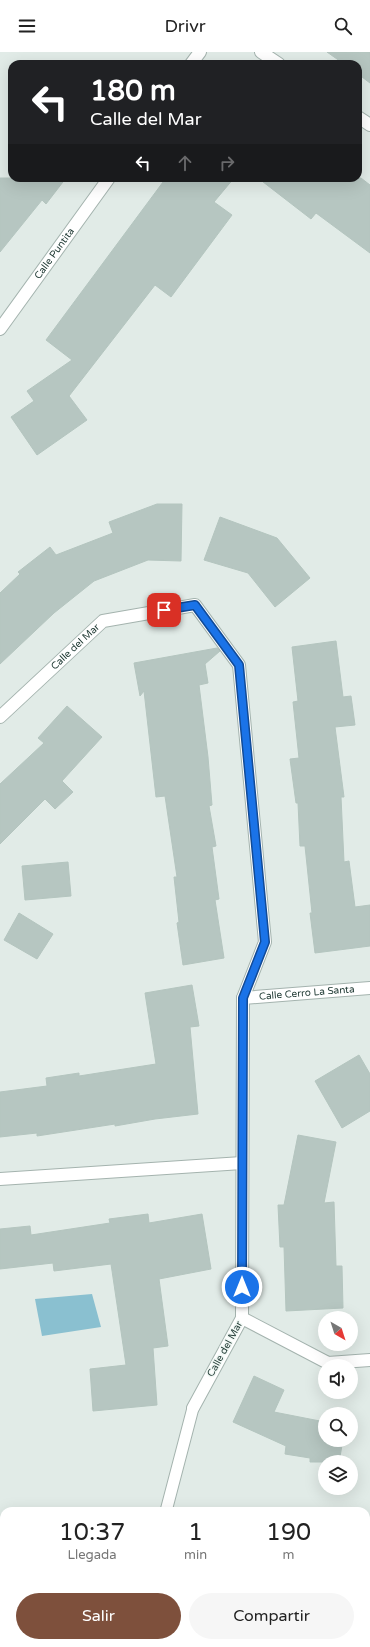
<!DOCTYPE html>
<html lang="es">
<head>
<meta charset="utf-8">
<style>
  :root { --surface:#fff; --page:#f6f6f6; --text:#222; --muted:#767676; --accent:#7e503c }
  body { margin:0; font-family:"Varela Round",sans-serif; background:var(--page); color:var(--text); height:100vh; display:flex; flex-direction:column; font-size:15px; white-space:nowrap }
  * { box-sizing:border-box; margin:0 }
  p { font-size:13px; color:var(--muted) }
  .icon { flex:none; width:22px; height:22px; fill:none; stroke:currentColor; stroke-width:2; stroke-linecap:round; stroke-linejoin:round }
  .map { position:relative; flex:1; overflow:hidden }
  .sheet { position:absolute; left:0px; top:1455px; width:370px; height:140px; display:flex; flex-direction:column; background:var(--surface); border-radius:12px 12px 0 0; box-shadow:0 4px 16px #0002 }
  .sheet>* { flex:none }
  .banner { position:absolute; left:8px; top:8px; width:354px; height:122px; border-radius:12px; box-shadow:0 4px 16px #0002; background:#202124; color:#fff; overflow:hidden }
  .needle { width:26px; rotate:141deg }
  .tools { position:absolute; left:318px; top:1259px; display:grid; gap:8px }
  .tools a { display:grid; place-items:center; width:40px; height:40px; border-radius:50%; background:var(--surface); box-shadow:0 4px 16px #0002; font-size:20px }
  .pin { position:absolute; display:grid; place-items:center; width:34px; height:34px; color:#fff; margin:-17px; border-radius:8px; box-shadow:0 2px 6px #0006 }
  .me { position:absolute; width:44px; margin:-22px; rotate:0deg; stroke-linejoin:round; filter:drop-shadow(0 0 3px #0008) }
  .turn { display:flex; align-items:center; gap:14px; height:84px; padding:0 16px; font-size:18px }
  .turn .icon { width:52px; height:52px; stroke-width:2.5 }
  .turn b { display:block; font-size:28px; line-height:34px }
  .lanes { display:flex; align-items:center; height:38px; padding:0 16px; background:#0003; justify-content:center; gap:20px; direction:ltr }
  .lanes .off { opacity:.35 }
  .eta { display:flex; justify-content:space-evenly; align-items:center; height:68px; text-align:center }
  .eta b { font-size:24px; font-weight:600; line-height:28px }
  .button { display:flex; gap:8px; margin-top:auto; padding:8px 16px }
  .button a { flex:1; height:46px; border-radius:24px; background:var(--accent); color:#fff; font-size:16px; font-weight:600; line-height:46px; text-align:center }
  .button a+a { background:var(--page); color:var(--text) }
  header { display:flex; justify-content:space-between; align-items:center; height:52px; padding:0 16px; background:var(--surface); font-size:18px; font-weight:600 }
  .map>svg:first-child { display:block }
</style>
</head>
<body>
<header><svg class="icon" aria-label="menu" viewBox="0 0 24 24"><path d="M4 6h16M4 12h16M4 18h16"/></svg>Drivr<svg class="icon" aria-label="search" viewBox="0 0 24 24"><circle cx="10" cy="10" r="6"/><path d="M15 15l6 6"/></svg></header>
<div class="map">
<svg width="370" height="1595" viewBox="0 0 370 1595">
  <rect width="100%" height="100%" fill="#e1ebe7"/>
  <path fill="#8ac0d0" d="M92,1242L101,1275L42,1284L35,1247Z"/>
  <path fill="#b6c6c1" stroke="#b4c5bf" d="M327,0H370V31L358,22V12H344Z
    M0,126H66L46,152L42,148L0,200Z
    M166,126H234L214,150L232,163L171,245L155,233L69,344L87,368L37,403L11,365L34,349L27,339L72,308L46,288Z
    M258,126H361L370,133V201L316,161L311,167Z
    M157,452H182L181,509L148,508L94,529L54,561L0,612V541L20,522L18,520L50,495L56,503L113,481L109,470Z
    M220,465L277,486L310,526L275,555L248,521L204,508Z
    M336,589L343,645L351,644L355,673L335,675L344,745H341L344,810L349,809L355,855L370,853V894L315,901L310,861H312L305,794H300L298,751H296L290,707L299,706L293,650L298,649L292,595Z
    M217,596L220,599L205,612L208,631L199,633L208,705L212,753L209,754L216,794L212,795L219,847L215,848L224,906L183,913L177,871L179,870L174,825H177L165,744L156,745L144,639L140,644L134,611Z
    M67,654L102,685L62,729L73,740L55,757L45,747L0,792V732L44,691L38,686Z
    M68,810L71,844L25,848L22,814Z
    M19,861L53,882L37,907L4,888Z
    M192,933L199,974L190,975L198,1062L155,1067L115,1074V1072L37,1084V1081L0,1085V1040L47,1034L46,1026L79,1021V1024L156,1012L145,941Z
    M359,1003L370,1022V1059L342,1076L315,1029Z
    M298,1083L336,1090L324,1151L334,1150L336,1214H342L343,1256L286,1259L284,1195H280L278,1153H284Z
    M148,1162L149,1171L202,1162L211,1217L159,1227L168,1294L153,1296L157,1353L93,1359L90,1317L126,1313L111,1212L54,1219L53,1211L0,1217V1177L30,1174L31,1183L110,1171L109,1167Z
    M254,1324L284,1338L274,1360L325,1370V1388H343L339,1410H310V1406L285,1402L286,1394L233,1370Z"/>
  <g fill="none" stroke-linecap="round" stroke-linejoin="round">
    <g stroke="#a4b3ae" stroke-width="13">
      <path id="lane" d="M166,1459L193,1356"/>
    </g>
    <g stroke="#a4b3ae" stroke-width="14">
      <g id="street">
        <path d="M261,0L279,12"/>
        <path d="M191,12L200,0"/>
        <path d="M358,65L370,73"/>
        <path id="s1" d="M0,277L109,126"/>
        <path id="s2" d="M0,665L103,569L195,553L239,613L265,890L243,946L242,1266L193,1356"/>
        <path id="s3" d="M243,946L370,936"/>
        <path d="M0,1127L242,1111"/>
        <path d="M242,1266L328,1311L370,1308"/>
      </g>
    </g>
    <use href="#lane" stroke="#fff" stroke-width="11"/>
    <use href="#street" stroke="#fff" stroke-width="12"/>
  </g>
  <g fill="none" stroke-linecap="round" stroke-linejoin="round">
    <g stroke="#114b97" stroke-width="10">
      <path id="route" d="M164,558L195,553L239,613L265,890L243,946L242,1235"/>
    </g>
    <use href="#route" stroke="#1a73e8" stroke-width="7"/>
  </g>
  <g text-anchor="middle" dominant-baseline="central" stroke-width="3" stroke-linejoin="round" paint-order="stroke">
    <g font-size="10" fill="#223c36" stroke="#f1f8f5">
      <text stroke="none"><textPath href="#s1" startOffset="93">Calle Puntita</textPath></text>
      <text stroke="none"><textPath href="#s2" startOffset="103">Calle del Mar</textPath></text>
      <text stroke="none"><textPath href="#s3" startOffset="64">Calle Cerro La Santa</textPath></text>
      <text transform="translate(225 1297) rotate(-61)">Calle del Mar</text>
    </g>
  </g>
</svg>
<div class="tools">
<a><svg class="needle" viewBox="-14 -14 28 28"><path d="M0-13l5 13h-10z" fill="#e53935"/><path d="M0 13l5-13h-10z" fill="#767676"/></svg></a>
<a><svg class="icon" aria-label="sound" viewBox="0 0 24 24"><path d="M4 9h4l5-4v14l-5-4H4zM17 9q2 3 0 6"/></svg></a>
<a><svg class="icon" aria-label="search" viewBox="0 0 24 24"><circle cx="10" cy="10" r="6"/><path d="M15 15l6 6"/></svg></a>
<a><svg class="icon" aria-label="layers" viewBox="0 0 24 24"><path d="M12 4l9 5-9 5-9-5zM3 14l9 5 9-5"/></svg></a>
</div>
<div class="pin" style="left:164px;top:558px;background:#d93025"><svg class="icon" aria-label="arrive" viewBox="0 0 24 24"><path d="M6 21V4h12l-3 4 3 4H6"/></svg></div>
<svg class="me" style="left:242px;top:1235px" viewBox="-20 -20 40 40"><circle r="17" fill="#1a73e8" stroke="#fff" stroke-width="3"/><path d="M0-11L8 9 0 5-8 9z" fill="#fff"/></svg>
<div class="banner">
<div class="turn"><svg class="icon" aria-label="left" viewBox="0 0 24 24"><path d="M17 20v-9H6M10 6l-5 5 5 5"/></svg><div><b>180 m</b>Calle del Mar</div></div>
<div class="lanes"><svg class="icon" aria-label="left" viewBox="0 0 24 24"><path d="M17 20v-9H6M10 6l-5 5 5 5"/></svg><svg class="icon off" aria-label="ahead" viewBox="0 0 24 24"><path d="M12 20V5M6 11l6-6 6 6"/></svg><svg class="icon off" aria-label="right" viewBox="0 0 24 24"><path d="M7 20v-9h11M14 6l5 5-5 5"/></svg></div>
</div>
<section class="sheet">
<div class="eta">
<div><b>10:37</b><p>Llegada</p></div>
<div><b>1</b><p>min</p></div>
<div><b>190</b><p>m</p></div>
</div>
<div class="button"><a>Salir</a><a>Compartir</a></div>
</section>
</div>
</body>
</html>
